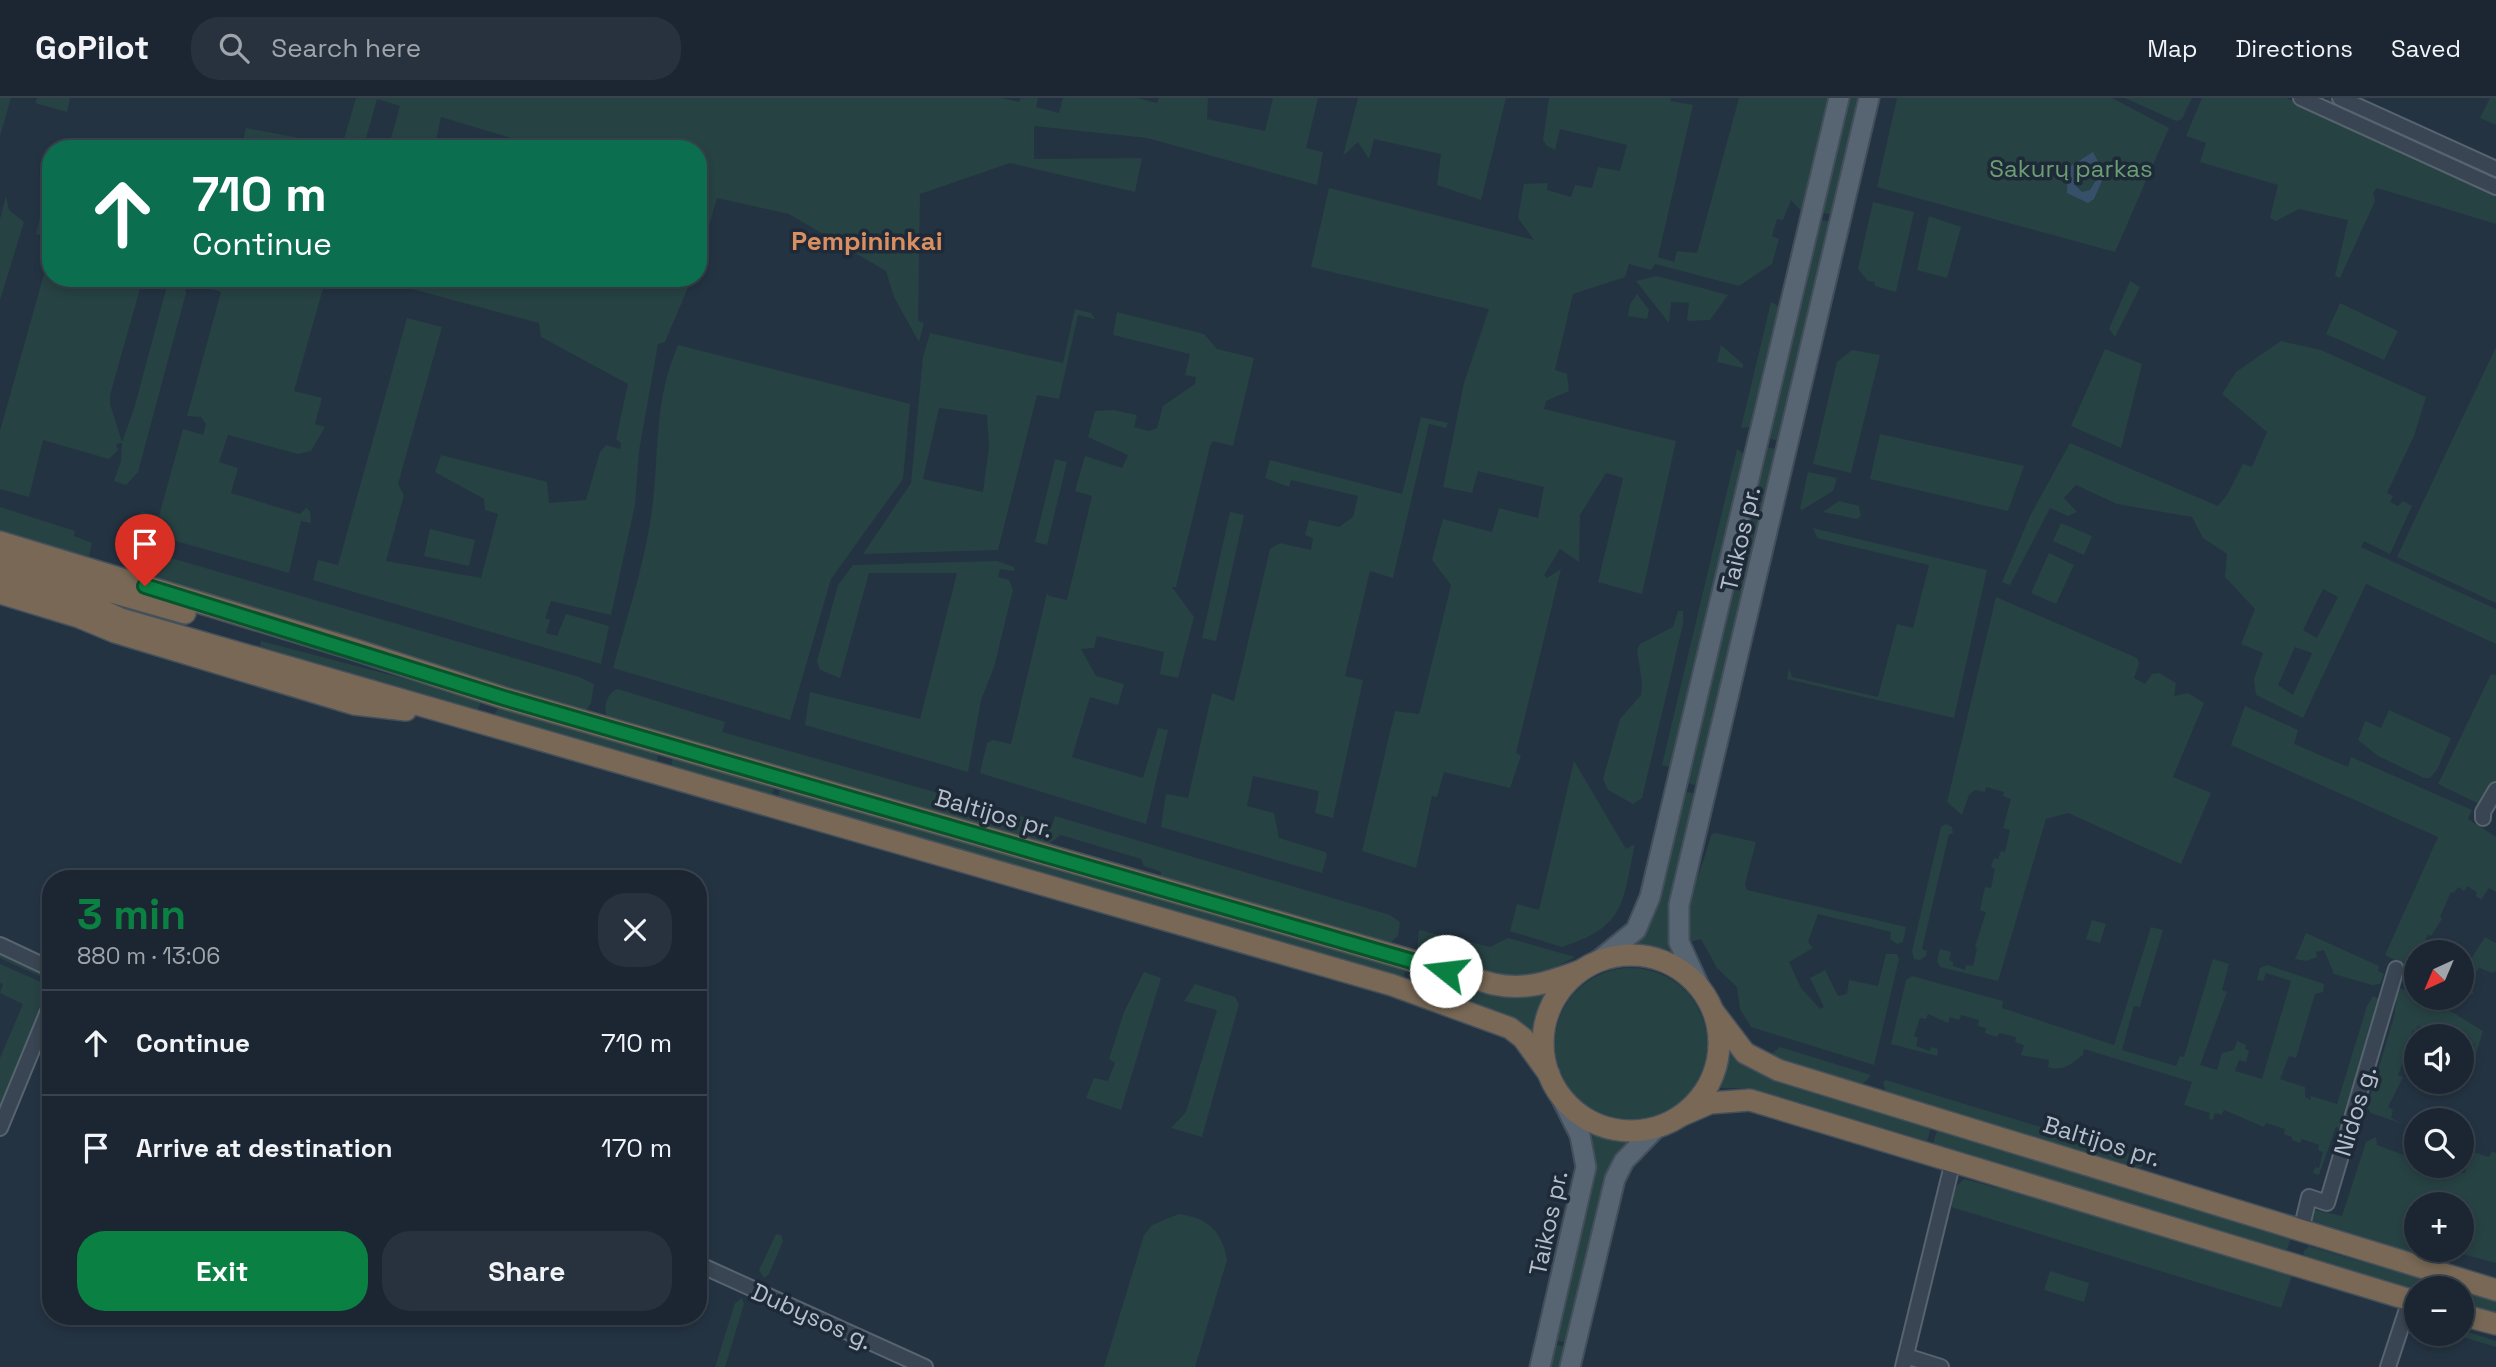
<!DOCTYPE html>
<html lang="en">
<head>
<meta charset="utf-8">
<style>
  :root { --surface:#1b2632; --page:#28323e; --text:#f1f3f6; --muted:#a0a5ac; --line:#39434d; --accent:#0b8043 }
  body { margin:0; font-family:"Space Grotesk",sans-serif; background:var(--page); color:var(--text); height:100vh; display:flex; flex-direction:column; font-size:26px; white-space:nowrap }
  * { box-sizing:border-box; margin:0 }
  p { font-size:23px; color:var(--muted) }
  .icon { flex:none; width:38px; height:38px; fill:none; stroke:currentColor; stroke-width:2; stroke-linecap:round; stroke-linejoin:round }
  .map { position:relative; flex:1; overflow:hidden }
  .panel { position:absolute; left:42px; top:772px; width:665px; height:455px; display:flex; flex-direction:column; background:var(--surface); border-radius:28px; box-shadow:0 4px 10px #0003,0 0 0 2px var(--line) }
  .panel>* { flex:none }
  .banner { position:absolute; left:42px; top:42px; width:665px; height:147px; border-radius:28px; box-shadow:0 4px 10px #0003,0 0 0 2px var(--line); background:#0b6e4f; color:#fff; overflow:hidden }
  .needle { width:46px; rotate:224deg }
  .buttons { position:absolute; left:2404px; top:842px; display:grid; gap:14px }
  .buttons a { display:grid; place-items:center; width:70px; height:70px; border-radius:50%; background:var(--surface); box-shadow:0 4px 10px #0003,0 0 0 2px var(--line); font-size:35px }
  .pin { position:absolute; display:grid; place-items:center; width:60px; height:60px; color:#fff; margin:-72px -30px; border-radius:50% 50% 50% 0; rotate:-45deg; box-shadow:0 0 7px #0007 }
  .pin .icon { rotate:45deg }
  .me { position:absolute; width:77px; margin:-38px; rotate:286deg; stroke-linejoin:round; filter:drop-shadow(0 0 5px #0008) }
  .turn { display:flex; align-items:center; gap:24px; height:147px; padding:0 35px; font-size:32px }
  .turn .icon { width:91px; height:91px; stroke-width:2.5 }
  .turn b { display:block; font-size:49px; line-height:60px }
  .round { display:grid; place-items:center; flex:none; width:74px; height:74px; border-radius:28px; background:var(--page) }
  .summary { display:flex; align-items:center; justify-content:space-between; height:119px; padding:0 35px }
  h1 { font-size:42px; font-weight:700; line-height:52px; color:var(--accent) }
  .cta { display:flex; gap:14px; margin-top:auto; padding:14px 35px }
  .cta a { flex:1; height:80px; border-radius:28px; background:var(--accent); color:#fff; font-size:28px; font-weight:700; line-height:80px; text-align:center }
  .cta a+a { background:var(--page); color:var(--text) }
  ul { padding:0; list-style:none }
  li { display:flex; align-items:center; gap:21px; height:105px; padding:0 35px; border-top:2px solid var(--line) }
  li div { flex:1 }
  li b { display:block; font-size:26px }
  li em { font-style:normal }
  header { display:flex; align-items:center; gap:42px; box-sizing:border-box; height:98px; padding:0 35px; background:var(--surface); border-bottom:2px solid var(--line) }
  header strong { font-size:33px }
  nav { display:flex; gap:38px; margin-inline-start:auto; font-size:24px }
  .search { width:490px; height:63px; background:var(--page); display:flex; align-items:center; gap:18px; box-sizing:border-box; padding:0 24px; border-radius:28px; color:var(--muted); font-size:26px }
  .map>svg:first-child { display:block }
</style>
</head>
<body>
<header>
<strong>GoPilot</strong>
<div class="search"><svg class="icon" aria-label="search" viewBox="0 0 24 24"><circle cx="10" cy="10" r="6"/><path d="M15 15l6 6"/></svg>Search here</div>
<nav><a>Map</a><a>Directions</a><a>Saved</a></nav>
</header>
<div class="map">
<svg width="2496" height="1269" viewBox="0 0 2496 1269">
  <rect width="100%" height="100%" fill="#243342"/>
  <path fill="#274243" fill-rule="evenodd" d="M0,0H11L0,38Z
    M37,0H70L67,14L35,5Z
    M356,0H1002L1019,4L1021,0H1038L1036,9L1059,15L1063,0H1138L1157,5L1159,0H1208L1207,21L1265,33L1273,0H1318L1306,50L1323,54L1317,87L1147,40L1034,28V61L1142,60L1135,94L1010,65L920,96L918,223L924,225L919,244L894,199L886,173L789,116L717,100L698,166V51H548L441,19L434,51H388L400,8L377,1L363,51H241L246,30L342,48Z
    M1358,0H1506L1481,102L1437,87L1441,56L1374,41L1369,61L1358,44L1343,58Z
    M1549,0H1671L1670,3L1693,7L1658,159L1674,164L1677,153L1697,155L1739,0H1828L1801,113L1791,102L1783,122L1777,121L1772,138L1779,141L1772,166L1739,188L1655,166L1651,172L1629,166L1625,179L1573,196L1555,272L1567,276L1569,293L1546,303L1544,311L1676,343L1642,496L1598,484L1623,380L1606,375L1580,417L1579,464L1560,451L1544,477L1547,480L1561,471L1516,655L1521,658L1510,690L1444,674L1437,699L1432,698L1416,770L1362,753L1395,613L1419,616L1421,609L1451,487L1432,462L1443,421L1492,434L1499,410L1538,420L1544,389L1478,373L1472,395L1443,389L1464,285L1489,211L1311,169L1329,90L1534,142L1518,120L1524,86L1548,85L1547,92L1571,99L1575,87L1592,90L1598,69L1620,73L1627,47L1560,31L1555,52L1547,48L1543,42Z
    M1848,0H1861L1832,117L1820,114Z
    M1897,0H2112L2169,30L2115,154L1877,89Z
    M2125,0H2192L2182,21L2176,23Z
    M2202,0H2287L2496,94V126L2377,90L2373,95L2375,103L2340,180L2335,178L2348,122L2299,111L2276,123L2270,120L2278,87L2200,64L2206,45L2186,38Z
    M2328,0L2496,77V83L2324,4Z
    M2490,0H2496V27L2480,20Z
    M50,74H51V140L36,136Z
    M6,98L9,112L24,124L0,202V121Z
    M1873,104L1914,114L1896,194L1875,188V184L1868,183L1858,171Z
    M1929,118L1961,129L1947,180L1917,172Z
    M1818,121L1830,124L1779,343L1767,340Z
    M51,151V180H143L110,297V306L122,344L134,311L169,180H185L186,195L138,374L126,387L114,383L121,363L122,345L116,346L118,352L109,361L43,342L29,399L0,391V333Z
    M1657,178L1728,197L1710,222L1687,223L1689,205L1671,204L1669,225L1636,183Z
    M205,180H326L294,293L322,300L315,326L325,329L311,353L298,356L228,337L219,364L238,370L231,395L300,416L306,410L310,413L311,425L301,423L289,475L141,433L139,429L141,413L159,418L183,331L203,337L206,326L201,319L187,318L221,194L204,189Z
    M407,180H437L467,189L469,180H692L665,244L658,246L639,353L635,407L611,517L551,503L545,520L550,522L546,535L557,538L566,516L609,528L601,566L313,482L318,462L338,467L407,220L442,229L398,386L404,397L386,463L481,480L498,416L485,412L484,401L435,374L441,357L547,384L549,405L586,402L600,354L606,347L620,351L621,345L616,341L628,286L541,239L539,225L404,189Z
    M2130,183L2140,189L2115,239L2109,231Z
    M1637,196L1649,212L1647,221L1628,218L1630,206Z
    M1771,204L1780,209L1751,329L1741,330Z
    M2340,205L2398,233L2384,262L2326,236Z
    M1075,211L1091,215L1095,221L1078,217L1059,301L1037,297L998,452L863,456L911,385L923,259L930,235L1063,265ZM939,310L987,317L989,349L983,394L923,381Z
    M1117,214L1204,236L1217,251L1254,260L1233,348L1213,343L1210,348L1176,489H1172L1194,519L1178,580L1160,576L1164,554L1097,538L1094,550L1081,551L1096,578L1124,586L1118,607L1090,599L1072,659L1143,680L1158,630L1168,632L1146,726L980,675L987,645L993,642L1011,646L1047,495L1049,498L1067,502L1092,398L1075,393L1085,358L1122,370L1128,357L1088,339L1095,313L1113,312L1137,317L1134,329L1149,333L1157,330L1163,308L1195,286L1196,279L1185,277L1190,256L1113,237Z
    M2281,243L2321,252L2426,299L2414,338L2387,395L2393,398L2390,404L2398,408L2403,403L2412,408L2390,456L2364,443L2361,449L2496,511V546L2366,486L2303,620L2256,597L2254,581L2263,555L2241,546L2255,511L2225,479L2227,456L2203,440L2192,419L2117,406L2076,387L2064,400L2077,414L2068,418L2050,410L2010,487L2002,484L2030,418L2070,345L2218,408L2227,397L2243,366L2252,369L2267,334L2222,296L2236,274ZM2323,491L2338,499L2317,540L2303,532ZM2295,549L2312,555L2293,597L2278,587Z
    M678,247L910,306L903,381L831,481L790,622L613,570C626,522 642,474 650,425C661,361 651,310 678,247Z
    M1721,247L1743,266V270L1717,264Z
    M2496,249V505L2397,459Z
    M2105,251L2142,266L2121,350L2071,328Z
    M1852,252L1880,257L1851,375L1813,366L1837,264Z
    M1421,319L1448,325L1446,330L1429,326L1393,480L1370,473L1345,578L1363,582L1333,720L1315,715L1319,693L1253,678L1247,708L1274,715L1279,740L1325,754L1327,757L1322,775L1161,729L1166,696L1188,700L1212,595L1234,603L1270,451L1280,445L1311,452L1313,440L1305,437L1309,422L1339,429L1353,419L1358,398L1291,382L1289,389L1265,380L1270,362L1402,396Z
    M1880,336L2024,368L2008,413L1870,381Z
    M1765,349L1777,351L1698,684L1694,687L1685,684Z
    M1737,351L1744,356L1670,669L1662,667Z
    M1055,361L1067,364L1047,447L1035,444Z
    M1808,374L1837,380L1833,393L1802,412L1800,411Z
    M1839,403L1859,408L1861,418L1857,421L1823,414Z
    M0,409L75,433L74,438L92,445L89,458L0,437Z
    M1230,414L1244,417L1216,543L1202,540Z
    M2061,425L2092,438L2084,457L2053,443Z
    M1813,430L1987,472L1954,620L1787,581L1789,570L1792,579L1878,599L1897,526L1913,530L1929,467L1817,440Z
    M430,431L475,442L469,468L424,458Z
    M2049,455L2074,467L2056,506L2031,495Z
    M161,457L579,579L594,586L591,605L587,611L581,612L155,484Z
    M997,463L1014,469V473L1000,471L998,479L1009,482L1013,492L994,569L981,602L968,674L805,627L810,594L920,621L957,475H869L840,580L820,572L817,563L838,487L853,467Z
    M1996,499L2137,560L2139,565L2134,580L2145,586L2152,576L2159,575L2176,585L2174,598L2188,595L2204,605L2173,679L2211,695L2181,766L2068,715L2046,721L1998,883L1940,869L1937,863L1940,851L1951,854L1949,862L1953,864V868L1965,872L1966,867L1973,868L1977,850L1975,849L1986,814L1980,812L1985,789L1991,790L1995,771L1991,769L1994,760L1998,761L2001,753L2005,754L2010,732L2003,730L2011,701L2003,698L2004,694L1986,689L1985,694L1975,692L1969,697L1962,717L1947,704Z
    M1678,513H1683V526L1642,700L1633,706L1608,692L1603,681L1620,621L1641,597L1642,584L1637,552L1640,546L1673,529Z
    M261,543L482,601L477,614L398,593L260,548Z
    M2491,576L2496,577V683L2484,703L2479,706L2438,686Z
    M618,591L725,624L722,634L1052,727L1055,718L1390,817L1400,824L1398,838L1389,846L1161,779V774L1144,768L1141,761L1061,737L1047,747L608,620C602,610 607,594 618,591Z
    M499,608L658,654L657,663L655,666L494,618Z
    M2245,608L2298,632L2294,646L2348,669L2351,659L2472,712L2468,721L2496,739V794L2489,790L2481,802L2476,798L2477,795L2468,788L2464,793L2458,789L2454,795L2451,794L2440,819L2442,821L2431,838L2428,836L2422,851L2426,854H2417V873L2385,857L2438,739L2231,647Z
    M2389,612L2451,640L2437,672L2430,680H2424L2378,658L2358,642L2365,623L2381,630Z
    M673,657L775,686L771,703L671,671Z
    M1574,663L1626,751L1635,746C1622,805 1627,828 1562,849L1510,833L1517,806L1539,812Z
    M781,688L1406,869L1402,887L776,705Z
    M1688,694L1696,696L1668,820L1671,852L1636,845L1653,820L1682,695Z
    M1946,726L1952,729L1953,736H1949L1922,851L1927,853L1926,858L1920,862L1914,861L1912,853L1941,729Z
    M1715,735L1756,744L1745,786L1747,792L1906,829L1903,844L1897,846L1890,841L1891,834L1818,816L1808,844L1813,850L1789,864L1801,890L1820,911L1824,909L1810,880L1825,872L1838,898L1847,896L1849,882L1878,888L1886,856H1897L1899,861L1874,967L1751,929L1740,911L1737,889L1717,870L1701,841L1690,844C1683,798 1701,779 1711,737Z
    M2092,822L2106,826L2100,845L2086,841Z
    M2151,829L2163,832L2140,909L2134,908L2122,952L2176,968L2180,958L2184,959L2213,861L2229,866L2222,892L2227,894L2200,967L2217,972L2222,955L2234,952L2237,943L2246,947L2245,951L2249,953L2246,964L2239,962L2235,973L2262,981L2291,883L2266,875L2263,883L2257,882L2260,870L2267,867L2324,886L2323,894L2315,896L2296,960L2289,958L2280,981L2305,989V999L2310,1002L2311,998L2337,1006L2367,908L2373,898L2381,902L2344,1031L2336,1029L2319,1077L2313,1075L2315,1069L2319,1070L2323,1054L2318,1052L2319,1047L2302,1041L2300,1045L2292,1042V1039L2284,1036L2285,1031L2266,1025L2264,1029L2224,1012L2222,1017L2215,1015L2213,1022L2209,1021L2210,1015L2184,1007L2192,984L2084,951L2083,957C2071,966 2063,974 2048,969L2049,962L2021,957L2024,947L2015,944L2016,939L1999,935L1997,939L1985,935L1986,930L1978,928L1979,922L1961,917L1959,922L1950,919L1948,925L1928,916L1926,921L1920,920L1914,938L1918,940L1916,948L1930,953L1931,949L1938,951L1937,958L1891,946L1906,882L1912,878L2003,903L2002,910L2114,947Z
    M1419,832L1490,849L1508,840L1575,859C1510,895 1483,874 1417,854Z
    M2306,835L2379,868L2378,873L2384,876L2380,886L2372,887L2334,876L2324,852L2316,854L2317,859L2306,863L2295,861Z
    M2485,839L2496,845V873L2493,875L2479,870L2475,876L2470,874L2465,882L2469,885L2466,890L2474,894L2472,897L2462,890V881L2471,861Z
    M0,855L37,872L48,882L0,860Z
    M0,866L50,888L0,1016V960L23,906L0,895L3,886L0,885Z
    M1555 946a76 76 0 1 1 152 0a76 76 0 1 1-152 0Z
    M1411,871C1450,882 1502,908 1543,897L1533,937L1407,888Z
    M1144,874L1161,880L1121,1012L1086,1000L1094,980L1108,983L1115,965L1109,961L1124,914Z
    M1195,886L1235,899L1239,906L1202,1039L1171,1030L1186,1014L1217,912L1184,903Z
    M2398,890L2413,894L2414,891L2417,900H2429L2483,933L2473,965L2463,972L2462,963L2470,959L2475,947L2469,944L2471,940L2453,933L2451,937L2443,934L2441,938H2435V934L2418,928L2416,933L2413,932L2406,948L2414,952L2410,961L2405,960L2398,977L2403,979L2388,1009L2393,1012L2391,1020L2403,1026L2371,1015L2367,1009L2394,919Z
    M1780,949L1871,977L1862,987L1770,957Z
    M1731,955L1744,966L1766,976L1932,1027L1927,1043L1751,990H1720Z
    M1886,982L2143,1060L2144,1066L2140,1070L1886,995L1883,984Z
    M1938,1029L2292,1138L2286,1154L1933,1046Z
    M1592,1037L1627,1043L1613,1059L1608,1072L1567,1245L1555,1242L1594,1071Z
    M2376,1039L2377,1047L2417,1062V1068C2434,1068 2448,1075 2465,1075L2470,1053L2489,1059L2492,1053L2496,1055V1165L2447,1152H2462V1106H2417V1152H2444L2440,1163L2310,1122L2311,1111L2342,1118L2366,1044Z
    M1964,1081L1997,1090L2012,1089L2293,1175L2281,1210L1948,1108L1953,1092Z
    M1179,1116C1208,1120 1222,1133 1227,1162L1195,1269H1104L1144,1137L1152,1127Z
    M776,1136L781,1137L783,1143L769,1176L764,1180L759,1172Z
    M2309,1148C2360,1165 2411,1175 2461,1190H2417V1194L2307,1161L2303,1154Z
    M2050,1173L2089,1185L2084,1204L2044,1192Z
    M2462,1190L2496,1201V1216L2462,1208Z
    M742,1200L744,1206L725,1269H715L735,1205Z
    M2462,1232L2496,1243V1249L2453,1236H2462Z
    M1553,1246L1566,1249L1561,1269H1548Z"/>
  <path fill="#37506a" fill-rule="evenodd" d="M2093,54L2105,76L2094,101L2088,105L2067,95L2068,70ZM2089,65L2097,72L2098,79L2090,92L2082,94L2076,88L2075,75L2080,68Z"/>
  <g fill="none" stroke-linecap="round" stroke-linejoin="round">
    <g stroke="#57636f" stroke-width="18">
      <path id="minor" d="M2301,0L2496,89
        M2340,0L2496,71
        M2483,720V714L2496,692
        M0,847L51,871
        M0,1030L51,906
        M2301,1132L2309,1099L2327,1105L2396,871
        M698,1166L925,1269
        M1906,1258L1941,1269
        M1903,1269L1953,1063
        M2388,1269L2410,1202"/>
    </g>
    <g stroke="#434e5b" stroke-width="23">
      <path id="major" d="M1598,863L1636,832L1650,799L1839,0
        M1700,890L1679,844V807L1869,0
        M1540,1269L1586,1069L1580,1037L1559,995
        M1570,1269L1615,1081L1624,1063L1657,1029"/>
    </g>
    <g stroke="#44505c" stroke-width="24">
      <path id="highway" d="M0,444L353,551L504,600L1493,886C1526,893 1549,884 1580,873
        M0,462L185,515
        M0,479L81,503L121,521L1392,887L1510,930L1523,940L1549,976
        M0,495L79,519L91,520
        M79,519L115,534L354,606L406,612
        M1543 945a88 88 0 1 1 176 0a88 88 0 1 1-176 0Z
        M1713,913L1745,955L1778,972L2496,1192
        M1680,1018L1710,1005L1750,1002L2417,1204
        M2462,1217L2496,1226"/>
    </g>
    <use href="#minor" stroke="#394552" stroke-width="14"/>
    <use href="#major" stroke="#576472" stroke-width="19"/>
    <use href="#highway" stroke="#786855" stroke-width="21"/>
  </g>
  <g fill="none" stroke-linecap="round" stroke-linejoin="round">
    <g stroke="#07532c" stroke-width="18">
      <path id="route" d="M145,488L504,600L1446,873"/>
    </g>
    <use href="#route" stroke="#0b8043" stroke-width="12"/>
  </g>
  <g text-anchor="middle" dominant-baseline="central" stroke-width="7" stroke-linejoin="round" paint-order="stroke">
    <g font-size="24" fill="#6c9e74" stroke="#1e2a37">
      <text x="2071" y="70">Sakurų parkas</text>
    </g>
    <g font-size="24" fill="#b6c0cc" stroke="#1e2a37">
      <text transform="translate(1740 441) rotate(-77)">Taikos pr.</text>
      <text transform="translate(994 715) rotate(16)">Baltijos pr.</text>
      <text transform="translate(2355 1013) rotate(-73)">Nidos g.</text>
      <text transform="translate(2102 1043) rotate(17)">Baltijos pr.</text>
      <text transform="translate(1548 1125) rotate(-78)">Taikos pr.</text>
      <text transform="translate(812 1218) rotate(24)">Dubysos g.</text>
    </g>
    <g font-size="26" font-weight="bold" fill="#db8f61" stroke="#1e2a37">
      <text x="867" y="143">Pempininkai</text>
    </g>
  </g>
</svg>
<div class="buttons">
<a><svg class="needle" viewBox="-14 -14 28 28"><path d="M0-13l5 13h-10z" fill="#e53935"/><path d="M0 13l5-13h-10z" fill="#a0a5ac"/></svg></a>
<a><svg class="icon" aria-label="sound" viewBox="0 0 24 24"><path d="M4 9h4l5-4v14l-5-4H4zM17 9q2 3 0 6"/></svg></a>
<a><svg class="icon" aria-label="search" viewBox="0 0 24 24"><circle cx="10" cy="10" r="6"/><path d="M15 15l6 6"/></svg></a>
<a>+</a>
<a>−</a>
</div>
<div class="pin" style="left:145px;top:488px;background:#d93025"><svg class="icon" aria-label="arrive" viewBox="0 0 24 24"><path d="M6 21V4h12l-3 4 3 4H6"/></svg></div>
<svg class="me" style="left:1446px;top:873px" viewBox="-20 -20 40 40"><circle r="19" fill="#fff"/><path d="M0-13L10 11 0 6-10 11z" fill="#0b8043"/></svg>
<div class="banner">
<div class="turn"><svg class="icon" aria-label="ahead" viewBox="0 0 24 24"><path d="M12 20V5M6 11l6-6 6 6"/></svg><div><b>710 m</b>Continue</div></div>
</div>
<section class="panel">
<div class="summary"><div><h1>3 min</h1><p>880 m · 13:06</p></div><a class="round"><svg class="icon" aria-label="close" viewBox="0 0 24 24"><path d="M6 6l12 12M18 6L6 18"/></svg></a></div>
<ul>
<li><svg class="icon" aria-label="ahead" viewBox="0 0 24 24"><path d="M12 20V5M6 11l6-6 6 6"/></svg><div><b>Continue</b></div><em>710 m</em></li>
<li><svg class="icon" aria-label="arrive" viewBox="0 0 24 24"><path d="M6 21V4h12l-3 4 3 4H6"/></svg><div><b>Arrive at destination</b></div><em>170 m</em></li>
</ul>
<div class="cta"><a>Exit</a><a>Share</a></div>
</section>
</div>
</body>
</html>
